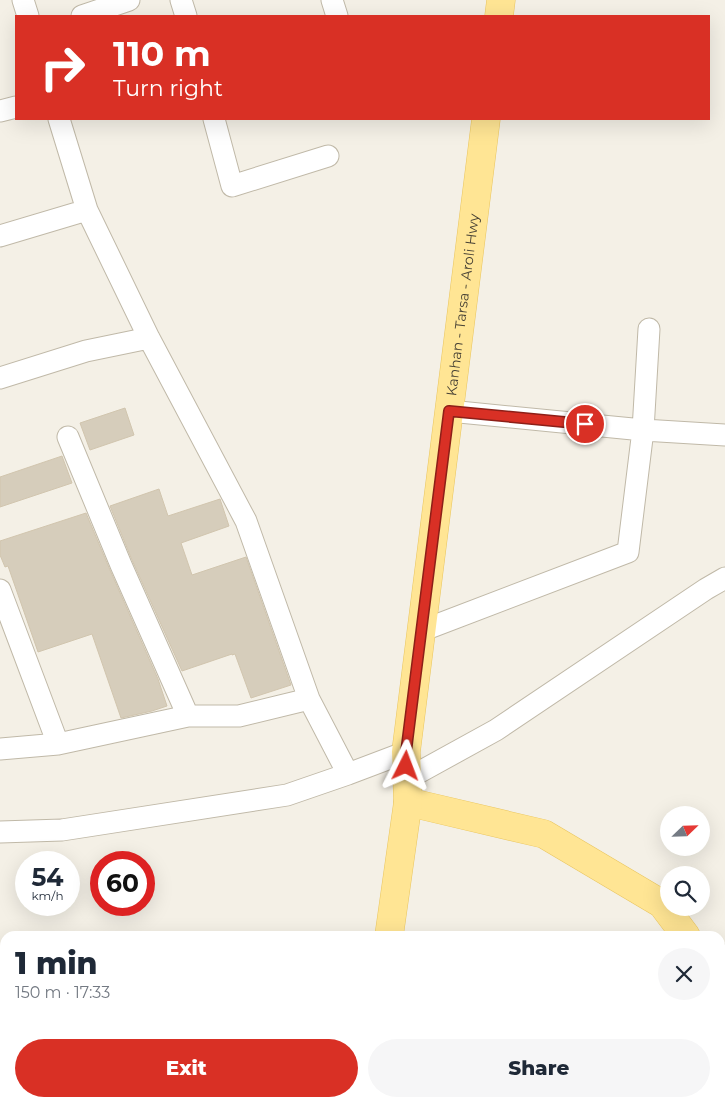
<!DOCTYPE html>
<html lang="en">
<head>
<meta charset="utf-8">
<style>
  :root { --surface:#fff; --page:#f6f6f7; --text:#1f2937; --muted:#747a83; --accent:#d93025 }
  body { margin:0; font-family:Montserrat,sans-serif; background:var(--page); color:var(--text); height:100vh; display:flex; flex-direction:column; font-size:19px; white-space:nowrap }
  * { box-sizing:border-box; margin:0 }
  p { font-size:16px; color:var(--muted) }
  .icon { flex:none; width:28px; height:28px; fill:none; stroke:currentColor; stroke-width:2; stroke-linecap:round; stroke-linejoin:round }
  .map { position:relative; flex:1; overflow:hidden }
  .side { position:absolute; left:0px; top:931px; width:725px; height:176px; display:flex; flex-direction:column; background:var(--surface); border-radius:15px 15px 0 0; box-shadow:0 5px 20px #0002 }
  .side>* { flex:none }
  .guide { position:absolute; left:15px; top:15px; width:695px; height:105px; border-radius:0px; box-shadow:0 5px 20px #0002; background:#d93025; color:#fff; overflow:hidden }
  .needle { width:32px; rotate:67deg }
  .fabs { position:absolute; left:660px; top:806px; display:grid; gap:10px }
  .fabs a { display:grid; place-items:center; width:50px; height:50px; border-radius:50%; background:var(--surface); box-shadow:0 5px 20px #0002; font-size:25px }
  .speed { position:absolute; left:15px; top:851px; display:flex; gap:10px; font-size:25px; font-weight:700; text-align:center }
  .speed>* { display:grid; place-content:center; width:65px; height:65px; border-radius:50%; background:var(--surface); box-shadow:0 5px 20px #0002; line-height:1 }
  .speed small { font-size:12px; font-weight:400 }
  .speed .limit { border:8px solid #d22; background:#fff; color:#111 }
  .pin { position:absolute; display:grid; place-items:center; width:42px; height:42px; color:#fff; margin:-21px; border:2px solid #fff; border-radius:50%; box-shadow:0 1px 5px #0007 }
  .me { position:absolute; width:55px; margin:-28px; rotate:3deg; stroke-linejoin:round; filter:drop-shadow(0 0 4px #0008) }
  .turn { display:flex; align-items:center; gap:18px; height:105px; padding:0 15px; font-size:22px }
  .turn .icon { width:65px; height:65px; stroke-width:2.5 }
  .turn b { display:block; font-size:35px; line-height:42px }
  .round { display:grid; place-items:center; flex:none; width:52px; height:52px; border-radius:26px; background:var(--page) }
  .overview { display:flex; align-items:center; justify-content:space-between; height:85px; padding:0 15px }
  h1 { font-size:30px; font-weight:800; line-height:38px }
  .primary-button { display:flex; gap:10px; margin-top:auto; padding:10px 15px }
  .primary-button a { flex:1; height:58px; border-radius:30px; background:var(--accent); color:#fff; font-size:20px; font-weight:800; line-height:58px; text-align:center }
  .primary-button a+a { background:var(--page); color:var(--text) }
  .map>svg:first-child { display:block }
</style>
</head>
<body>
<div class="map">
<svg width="725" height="1107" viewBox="0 0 725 1107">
  <rect width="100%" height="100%" fill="#f4f0e6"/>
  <path fill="#d6cdbb" stroke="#d1c5ae" d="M125,408L134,435L90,450L80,423Z
    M62,456L72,483L0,507V477Z
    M159,489L168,516L220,499L229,526L181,543L192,575L246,557L291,685L251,698L235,654L232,655V654L182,671L132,560L110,506Z
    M86,513L110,570L158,679L167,706L152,711L121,718L92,634L38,652L8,566L5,567L0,555V541Z"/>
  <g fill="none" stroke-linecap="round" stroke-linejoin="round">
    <g stroke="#c0b9a8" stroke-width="23">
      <path id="minor" d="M23,0L28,16
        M181,0L186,16
        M332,0L337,16
        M82,16L129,0
        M0,111L16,107
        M214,119L232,186L328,156
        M0,236L87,210
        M0,378L86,351L149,338
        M449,411L643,430L725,435
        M68,437L121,565L188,716
        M0,590L58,744
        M421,631L628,552L643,430L649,329
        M309,699L348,774L406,752
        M0,749L58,744L188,716H239L309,699L246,521L149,338L87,210L59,119
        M407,779L496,730L706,589L725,578
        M0,832L62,830L287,795L348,774
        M720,959L725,955
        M0,983H5
        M0,1057L5,1056
        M451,1102L459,1107
        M601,1102L605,1107
        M96,1107L124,1102
        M195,1107L202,1102
        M500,1107L502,1102"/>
    </g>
    <g stroke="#e9c55f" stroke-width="29">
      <g id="primary">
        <path d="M499,16L501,0"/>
        <path d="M408,802L544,834L662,904L686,936"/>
        <path id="s1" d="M389,936L408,802L406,752L486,119"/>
        <path d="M720,984L725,992"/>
        <path d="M311,1107L314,1102"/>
      </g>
    </g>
    <use href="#minor" stroke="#fff" stroke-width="21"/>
    <use href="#primary" stroke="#ffe594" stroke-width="28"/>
  </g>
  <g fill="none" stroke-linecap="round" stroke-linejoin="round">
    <g stroke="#8d1f18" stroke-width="12">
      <path id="route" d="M406,766V752L449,411L585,424"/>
    </g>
    <use href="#route" stroke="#d93025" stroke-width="9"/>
  </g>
  <g text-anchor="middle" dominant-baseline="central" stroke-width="5" stroke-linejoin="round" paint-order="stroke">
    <g font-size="14" fill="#474135" stroke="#fff">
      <text stroke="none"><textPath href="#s1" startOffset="636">Kanhan - Tarsa - Aroli Hwy</textPath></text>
    </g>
  </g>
</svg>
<div class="fabs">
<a><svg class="needle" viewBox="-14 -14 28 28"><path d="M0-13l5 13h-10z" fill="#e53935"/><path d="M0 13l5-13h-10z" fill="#747a83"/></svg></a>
<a><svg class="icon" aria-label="search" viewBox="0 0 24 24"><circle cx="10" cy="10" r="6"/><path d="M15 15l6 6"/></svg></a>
</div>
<div class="speed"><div>54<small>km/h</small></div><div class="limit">60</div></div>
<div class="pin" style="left:585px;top:424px;background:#d93025"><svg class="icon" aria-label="arrive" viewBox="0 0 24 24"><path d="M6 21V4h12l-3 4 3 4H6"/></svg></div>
<svg class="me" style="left:406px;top:766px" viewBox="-20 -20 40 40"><path d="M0-17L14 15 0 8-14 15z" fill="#d93025" stroke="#fff" stroke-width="4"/></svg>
<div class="guide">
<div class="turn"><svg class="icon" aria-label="right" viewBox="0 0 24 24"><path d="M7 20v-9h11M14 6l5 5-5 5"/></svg><div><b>110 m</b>Turn right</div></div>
</div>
<section class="side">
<div class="overview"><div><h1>1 min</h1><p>150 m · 17:33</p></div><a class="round"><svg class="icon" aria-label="close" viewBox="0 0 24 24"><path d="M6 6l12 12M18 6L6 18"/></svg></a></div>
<div class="primary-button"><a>Exit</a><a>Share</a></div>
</section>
</div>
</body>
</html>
